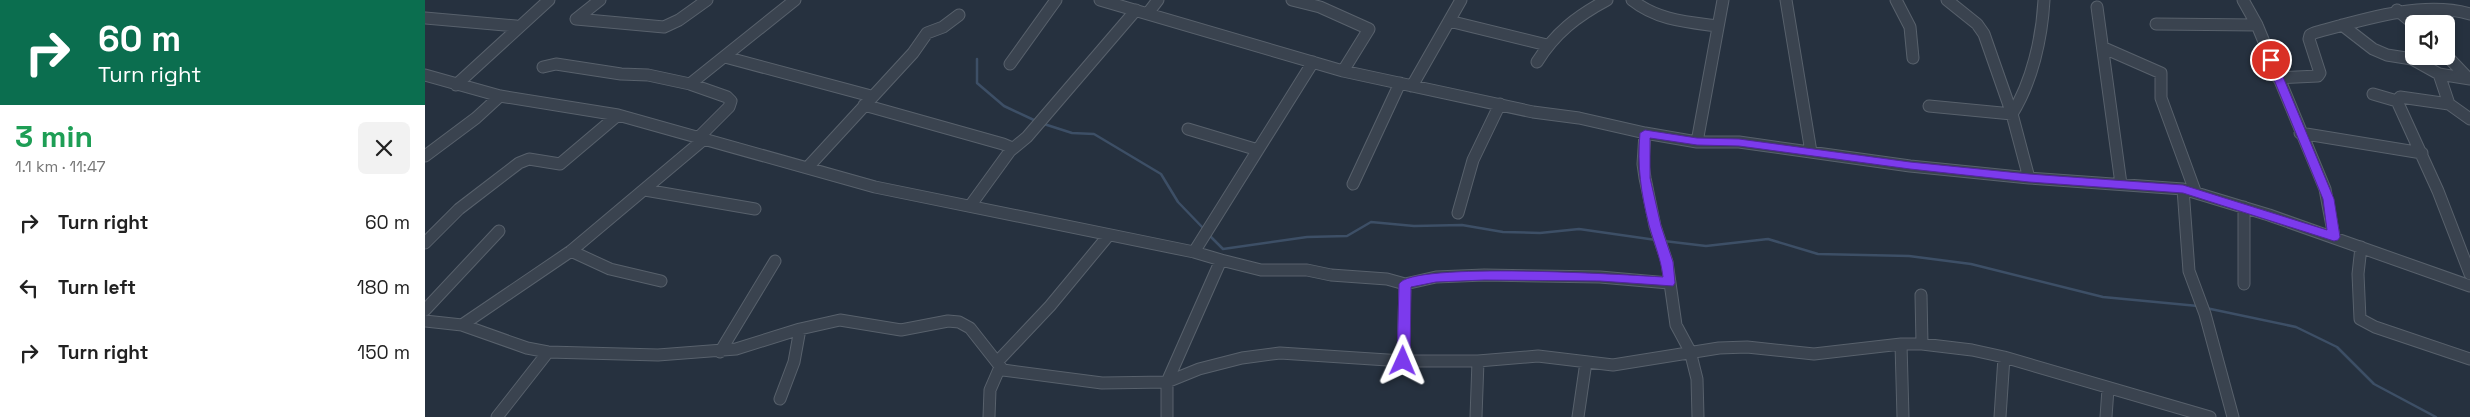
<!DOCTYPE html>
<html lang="en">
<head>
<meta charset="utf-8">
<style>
  :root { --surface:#fff; --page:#f2f2f2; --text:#222; --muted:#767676 }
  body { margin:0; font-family:"Space Grotesk",sans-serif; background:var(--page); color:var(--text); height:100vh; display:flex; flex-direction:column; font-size:19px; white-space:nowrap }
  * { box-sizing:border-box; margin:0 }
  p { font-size:16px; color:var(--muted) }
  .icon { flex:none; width:28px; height:28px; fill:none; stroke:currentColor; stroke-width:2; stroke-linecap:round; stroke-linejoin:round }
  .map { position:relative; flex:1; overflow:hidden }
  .drawer { display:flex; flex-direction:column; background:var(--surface); width:425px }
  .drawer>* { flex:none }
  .hud { background:#0b6e4f; color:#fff; overflow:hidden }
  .controls { position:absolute; left:1980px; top:15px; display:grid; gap:10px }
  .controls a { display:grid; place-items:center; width:50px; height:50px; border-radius:8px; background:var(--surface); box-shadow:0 2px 8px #0003; font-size:25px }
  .pin { position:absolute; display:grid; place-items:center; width:42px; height:42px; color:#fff; margin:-21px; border:2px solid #fff; border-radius:50%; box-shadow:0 1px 5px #0007 }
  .me { position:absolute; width:55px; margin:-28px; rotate:1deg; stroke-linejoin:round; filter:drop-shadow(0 0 4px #0008) }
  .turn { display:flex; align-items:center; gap:18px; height:105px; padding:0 15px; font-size:22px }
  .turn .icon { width:65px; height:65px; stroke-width:2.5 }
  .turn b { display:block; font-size:35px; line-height:42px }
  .round { display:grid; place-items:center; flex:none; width:52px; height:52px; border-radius:8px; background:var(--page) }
  .overview { display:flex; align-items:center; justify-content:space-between; height:85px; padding:0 15px }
  h1 { font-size:30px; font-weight:800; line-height:38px; color:#1e9e55 }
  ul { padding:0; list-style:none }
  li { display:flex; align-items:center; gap:15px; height:65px; padding:0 15px }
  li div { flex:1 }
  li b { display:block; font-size:19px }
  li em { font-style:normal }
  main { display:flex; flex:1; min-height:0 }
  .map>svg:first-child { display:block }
</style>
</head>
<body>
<main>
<section class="drawer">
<div class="hud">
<div class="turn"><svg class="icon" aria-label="right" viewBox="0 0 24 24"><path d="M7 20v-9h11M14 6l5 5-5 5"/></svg><div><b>60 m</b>Turn right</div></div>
</div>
<div class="overview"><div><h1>3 min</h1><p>1.1 km · 11:47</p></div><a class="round"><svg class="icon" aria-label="close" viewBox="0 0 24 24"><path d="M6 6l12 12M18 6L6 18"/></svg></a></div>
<ul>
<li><svg class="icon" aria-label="right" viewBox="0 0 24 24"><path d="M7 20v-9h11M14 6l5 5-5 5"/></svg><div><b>Turn right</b></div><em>60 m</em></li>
<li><svg class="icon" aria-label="left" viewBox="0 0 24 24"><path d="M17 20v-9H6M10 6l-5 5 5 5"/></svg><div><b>Turn left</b></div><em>180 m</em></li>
<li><svg class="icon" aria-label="right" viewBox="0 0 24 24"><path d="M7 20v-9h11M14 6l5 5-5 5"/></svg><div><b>Turn right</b></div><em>150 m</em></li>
</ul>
</section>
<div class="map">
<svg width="2045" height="417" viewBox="0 0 2045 417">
  <rect width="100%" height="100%" fill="#26313f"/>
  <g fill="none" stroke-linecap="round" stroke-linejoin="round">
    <path stroke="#3d4f66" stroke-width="2.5" d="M552,59V83L579,106L611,121
      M619,124L647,133L669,134L736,174L753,202L779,229
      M784,235L798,249L882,237L922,236L946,222L989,226L1037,225L1078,232L1115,233L1154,229L1231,240
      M1239,241L1281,246L1343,239L1393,254L1484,256L1546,264L1678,297L1773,306
      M1781,308L1871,327L1912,347L1949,384L2011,417"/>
    <g stroke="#58616c" stroke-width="13">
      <path id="minor" d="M675,0L918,71L1108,112L1154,118L1220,133L1272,142H1314L1485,166L1604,178L1758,189L1844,215L2045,286
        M867,0L895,7L944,29L918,71
        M1207,0C1232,20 1261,22 1292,26
        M1361,0L1386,152
        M1471,0L1485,27L1488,58
        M1522,0L1552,24L1559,34L1587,114L1604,178
        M1818,0L1832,25L1900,189L1909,237
        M1672,7L1696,184
        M1972,10L1989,24
        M723,13L733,0
        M0,18L91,26
        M151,19L239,27L254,20L282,0
        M151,19L175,0
        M1024,21L1122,45
        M1731,24L1832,25
        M1917,25L1948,49L1962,55L1987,59L2014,74L2024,104
        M1679,48L1736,73V98L1770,191
        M2021,55L2043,78
        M300,57L446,96
        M1112,62C1130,33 1152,16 1182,0
        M585,64L631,0
        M118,67L131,64L196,74L223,75L265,84L302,97L306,101L304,107L273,138
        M2014,74L2045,79
        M0,75L75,96L193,115L450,187L769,252
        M1853,78L1893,76L1895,73L1884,39L1885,35L1889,33C1936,20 1998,0 2045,14
        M265,84L370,0
        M31,85L124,0
        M987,86L1036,0
        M1948,94L1972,101
        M439,105L578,144L585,147V151
        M1504,106L1587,114C1607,82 1617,38 1619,0
        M2045,119L2024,104L1975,97L1972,101L2013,191L2045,274
        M763,129L833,150
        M1220,133L1218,164L1220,178L1230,226L1242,262L1251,325L1265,351L1272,379L1273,417
        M1875,133L1997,153
        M1272,142L1298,0
        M0,156L51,118L75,96
        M383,167L488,53L502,33L518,27L534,15
        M928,184L975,83
        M1758,189L1764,271L1780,314L1808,417
        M220,190L330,209
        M545,206L585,151L602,137L711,10
        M1819,207V284
        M1033,213L1048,160L1075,104
        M0,243L34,209L94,163L104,159L135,164L193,115
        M1936,247L1933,274L1935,319L1950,327L2045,359
        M146,251L185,269L236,281
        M796,260L836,270H882L906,275L962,279L980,284L1011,277L1059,275L1175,277L1244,283
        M1496,295L1497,344
        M0,310L74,231
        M0,321L37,325L102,348L123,352L233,355L311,349L375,329L415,320L476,330L523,321L534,322L545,328L578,370L677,383L742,382L774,369L817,358L855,353L978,361H1053L1113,356L1188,365L1294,348L1322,347L1389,354L1476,344H1497L1547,350L1579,357L1785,417
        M37,325L146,251L278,140
        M1476,344L1478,417
        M295,352L350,261
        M573,361L625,306L683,236
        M978,361L980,284
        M355,399L369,362L375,329
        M72,417L123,352
        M564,417L565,390L575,367
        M742,417V382L796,260L769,252L888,62
        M1051,417L1053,361
        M1153,417L1161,362
        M1575,417L1579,357
        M1681,417L1683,389"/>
    </g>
    <use href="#minor" stroke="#3a434f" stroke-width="11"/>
  </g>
  <path fill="#7c3aed" stroke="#51269a" d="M1846,56L1851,60L1909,199L1915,237L1913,240L1909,241L1758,193L1604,182L1485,169L1314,146L1272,145L1225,138V178L1236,226L1248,262L1250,283L1248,286L1175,281L1059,280L1011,282L986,287L985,361L978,366L972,361L974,284C986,261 1205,275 1238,277C1236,259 1229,243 1224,225C1216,193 1212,166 1215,133L1220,130L1272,138L1314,139L1485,162L1604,174L1758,185L1902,230L1898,199L1841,60Z"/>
</svg>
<div class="controls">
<a><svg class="icon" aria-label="sound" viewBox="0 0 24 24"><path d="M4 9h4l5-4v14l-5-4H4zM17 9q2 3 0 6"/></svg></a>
</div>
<div class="pin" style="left:1846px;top:60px;background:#d93025"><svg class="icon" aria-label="arrive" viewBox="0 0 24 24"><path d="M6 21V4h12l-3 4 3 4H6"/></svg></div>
<svg class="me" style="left:978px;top:361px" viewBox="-20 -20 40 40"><path d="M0-17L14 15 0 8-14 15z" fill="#7c3aed" stroke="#fff" stroke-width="4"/></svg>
</div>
</main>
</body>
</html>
